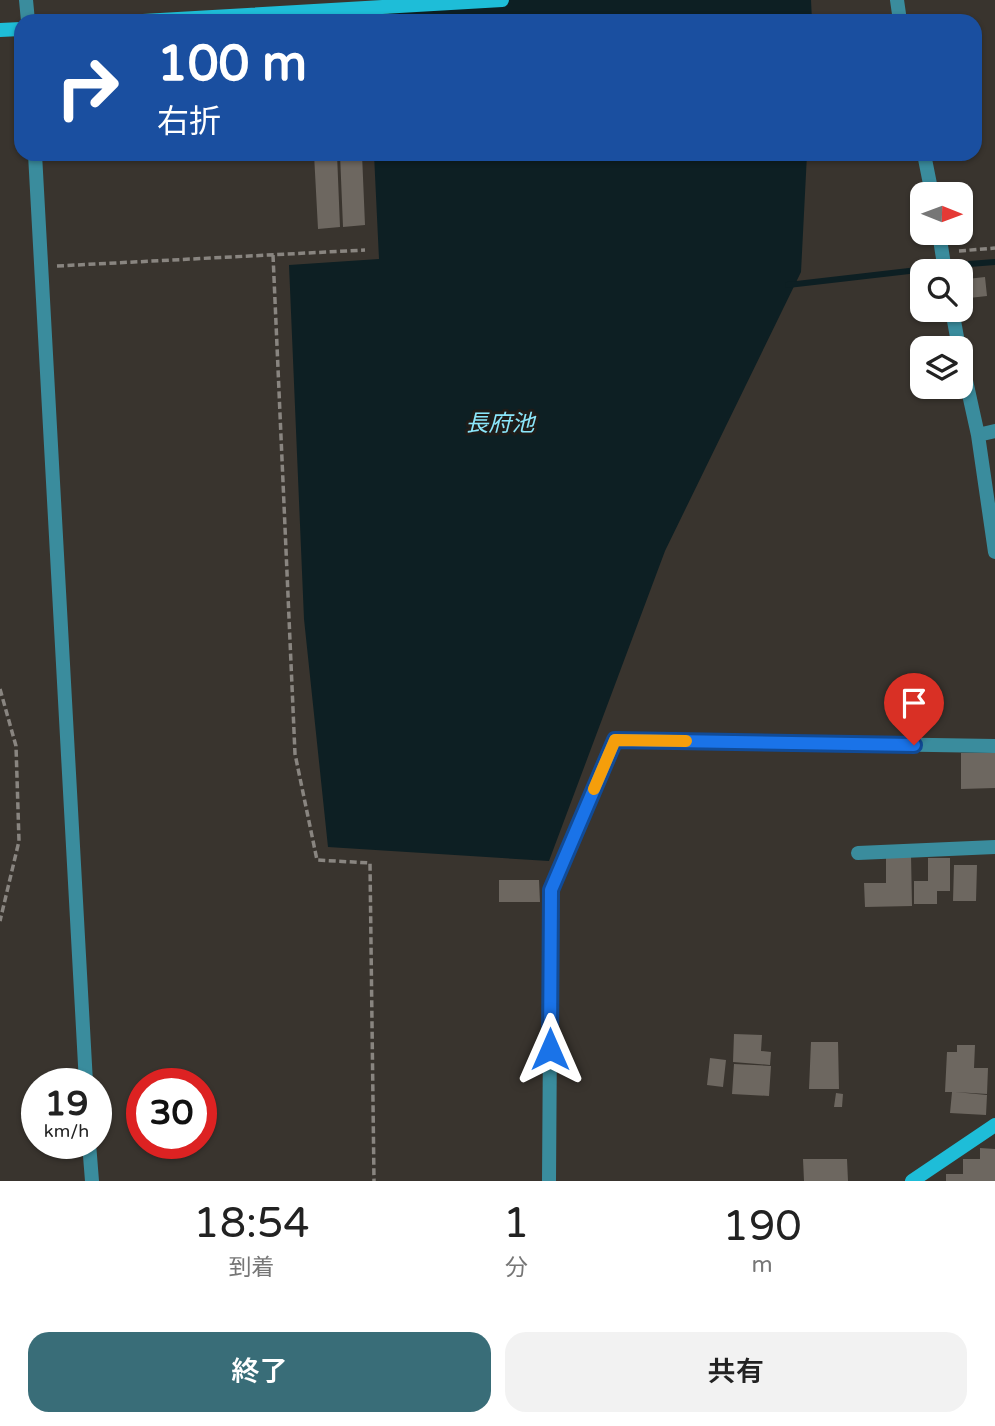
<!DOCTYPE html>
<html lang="ja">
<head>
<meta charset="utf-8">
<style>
  :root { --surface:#fff; --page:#f2f2f2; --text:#222; --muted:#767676; --accent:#396d78 }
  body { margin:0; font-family:"Varela Round","Noto Sans JP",sans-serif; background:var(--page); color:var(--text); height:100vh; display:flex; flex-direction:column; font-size:26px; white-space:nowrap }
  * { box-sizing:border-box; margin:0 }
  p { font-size:23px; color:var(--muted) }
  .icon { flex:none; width:38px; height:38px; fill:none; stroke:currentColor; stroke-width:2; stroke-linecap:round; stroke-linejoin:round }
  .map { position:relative; height:1181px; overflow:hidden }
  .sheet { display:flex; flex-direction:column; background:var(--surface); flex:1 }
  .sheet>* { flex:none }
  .banner { position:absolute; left:14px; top:14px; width:968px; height:147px; border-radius:21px; box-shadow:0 2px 5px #0004; background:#1a4fa0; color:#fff; overflow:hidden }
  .needle { width:46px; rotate:91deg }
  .buttons { position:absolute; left:910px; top:182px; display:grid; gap:14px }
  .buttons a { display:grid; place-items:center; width:63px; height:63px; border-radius:14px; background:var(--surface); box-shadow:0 2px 5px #0004; font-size:35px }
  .speed { position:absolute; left:21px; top:1068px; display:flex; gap:14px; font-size:35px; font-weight:700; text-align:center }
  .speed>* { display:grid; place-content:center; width:91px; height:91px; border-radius:50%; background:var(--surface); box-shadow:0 2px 5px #0004; line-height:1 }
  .speed small { font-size:18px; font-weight:400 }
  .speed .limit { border:10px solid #d22; background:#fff; color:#111 }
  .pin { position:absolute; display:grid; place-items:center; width:60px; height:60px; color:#fff; margin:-72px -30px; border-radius:50% 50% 50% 0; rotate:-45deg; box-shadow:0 0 7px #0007 }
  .pin .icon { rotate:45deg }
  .me { position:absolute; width:77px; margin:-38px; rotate:0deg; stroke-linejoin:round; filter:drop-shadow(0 0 5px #0008) }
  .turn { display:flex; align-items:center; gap:24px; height:147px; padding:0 28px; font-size:32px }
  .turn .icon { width:91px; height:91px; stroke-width:2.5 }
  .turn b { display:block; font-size:49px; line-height:60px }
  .eta { display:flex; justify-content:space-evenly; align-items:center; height:119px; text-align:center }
  .eta b { font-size:42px; font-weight:600; line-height:49px }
  .cta { display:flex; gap:14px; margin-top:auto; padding:14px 28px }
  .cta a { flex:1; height:80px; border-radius:21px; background:var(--accent); color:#fff; font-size:28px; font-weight:600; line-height:80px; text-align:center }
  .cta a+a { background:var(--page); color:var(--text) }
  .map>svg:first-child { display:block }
</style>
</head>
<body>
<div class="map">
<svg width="995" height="1181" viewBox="0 0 995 1181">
  <rect width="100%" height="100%" fill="#39342e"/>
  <path fill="#0d1f23" d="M388,0H811L812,21H389Z
    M374,154H807L801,272L665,551L549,861L328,847L304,619L289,265L379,259Z"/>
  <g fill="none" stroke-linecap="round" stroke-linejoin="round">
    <path stroke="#0d1f23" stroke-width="6" d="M956,265L995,262
      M788,285L935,268"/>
  </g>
  <path fill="#6d6760" d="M314,154H337L340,227L318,229Z
    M340,154H362L365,225L343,227Z
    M985,277L987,296L969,298L967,279Z
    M961,753H995V788L961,789Z
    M886,855H911L912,906L865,907L864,883H886Z
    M928,858H950V891H937V904H914V881H928Z
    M954,865H977L976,901H953Z
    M499,880H539L540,902H499Z
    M734,1034L762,1035L761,1051L771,1052L770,1065L733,1062Z
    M811,1042H838L839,1089H809Z
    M957,1045H975L974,1068H988L987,1094L955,1092L987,1095L986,1115L950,1113L952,1092H945L947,1052H957Z
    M710,1058L726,1060L723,1087L707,1085Z
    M734,1064L771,1066L769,1096L732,1094Z
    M836,1093L843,1094L842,1107H834Z
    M980,1148L995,1149V1181H946V1174H963V1159H980Z
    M803,1159H847L848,1181H804Z"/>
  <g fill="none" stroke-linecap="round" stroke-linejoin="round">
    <path stroke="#898580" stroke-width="3.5" stroke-dasharray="7 3.5" stroke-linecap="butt" d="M959,251L995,248
      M273,255L295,754L317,860L370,863L374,1181
      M57,266L365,250
      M0,689L16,746L19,841L0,921"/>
    <path stroke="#3a8c9d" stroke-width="14" d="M26,0L28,21
      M897,0L900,21
      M35,154L86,1083
      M924,154L932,194
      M939,233L945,271
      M952,310L959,348
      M961,358L978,435L995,552
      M978,435L995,431
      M858,853L995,847
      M89,1143L92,1181
      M549,1181L551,890L615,740L995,746"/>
    <path stroke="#1ebdd8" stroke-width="14" d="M143,21L502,0
      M0,30L21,29
      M912,1181L995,1125"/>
  </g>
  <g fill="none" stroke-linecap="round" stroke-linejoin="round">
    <g stroke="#114b97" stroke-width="18">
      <path id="route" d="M550,1049L551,890L615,740L914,745"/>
    </g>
    <use href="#route" stroke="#1a73e8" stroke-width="12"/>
    <path stroke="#f59e0b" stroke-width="12" d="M594,789L615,740L686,741"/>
  </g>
  <g text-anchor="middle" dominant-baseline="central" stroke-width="6" stroke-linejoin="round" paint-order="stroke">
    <g font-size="23" font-style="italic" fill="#8be6fa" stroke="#1f1c19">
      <text x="500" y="424">長府池</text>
    </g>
  </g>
</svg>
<div class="buttons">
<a><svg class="needle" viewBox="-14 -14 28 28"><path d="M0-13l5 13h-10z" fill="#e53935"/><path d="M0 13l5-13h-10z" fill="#767676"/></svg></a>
<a><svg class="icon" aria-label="search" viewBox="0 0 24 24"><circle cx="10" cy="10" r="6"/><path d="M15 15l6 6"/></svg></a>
<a><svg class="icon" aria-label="layers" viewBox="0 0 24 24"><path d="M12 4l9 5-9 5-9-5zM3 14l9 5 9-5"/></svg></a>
</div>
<div class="speed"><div>19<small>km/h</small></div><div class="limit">30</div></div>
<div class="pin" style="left:914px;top:745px;background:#d93025"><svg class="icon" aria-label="arrive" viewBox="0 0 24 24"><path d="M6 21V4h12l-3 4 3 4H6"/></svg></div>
<svg class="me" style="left:550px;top:1049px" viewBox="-20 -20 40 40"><path d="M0-17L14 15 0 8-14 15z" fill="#1a73e8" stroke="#fff" stroke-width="4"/></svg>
<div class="banner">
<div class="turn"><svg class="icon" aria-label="right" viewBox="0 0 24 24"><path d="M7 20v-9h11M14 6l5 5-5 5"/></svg><div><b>100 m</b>右折</div></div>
</div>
</div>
<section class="sheet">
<div class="eta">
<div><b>18:54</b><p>到着</p></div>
<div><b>1</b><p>分</p></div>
<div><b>190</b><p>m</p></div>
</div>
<div class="cta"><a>終了</a><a>共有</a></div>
</section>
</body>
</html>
